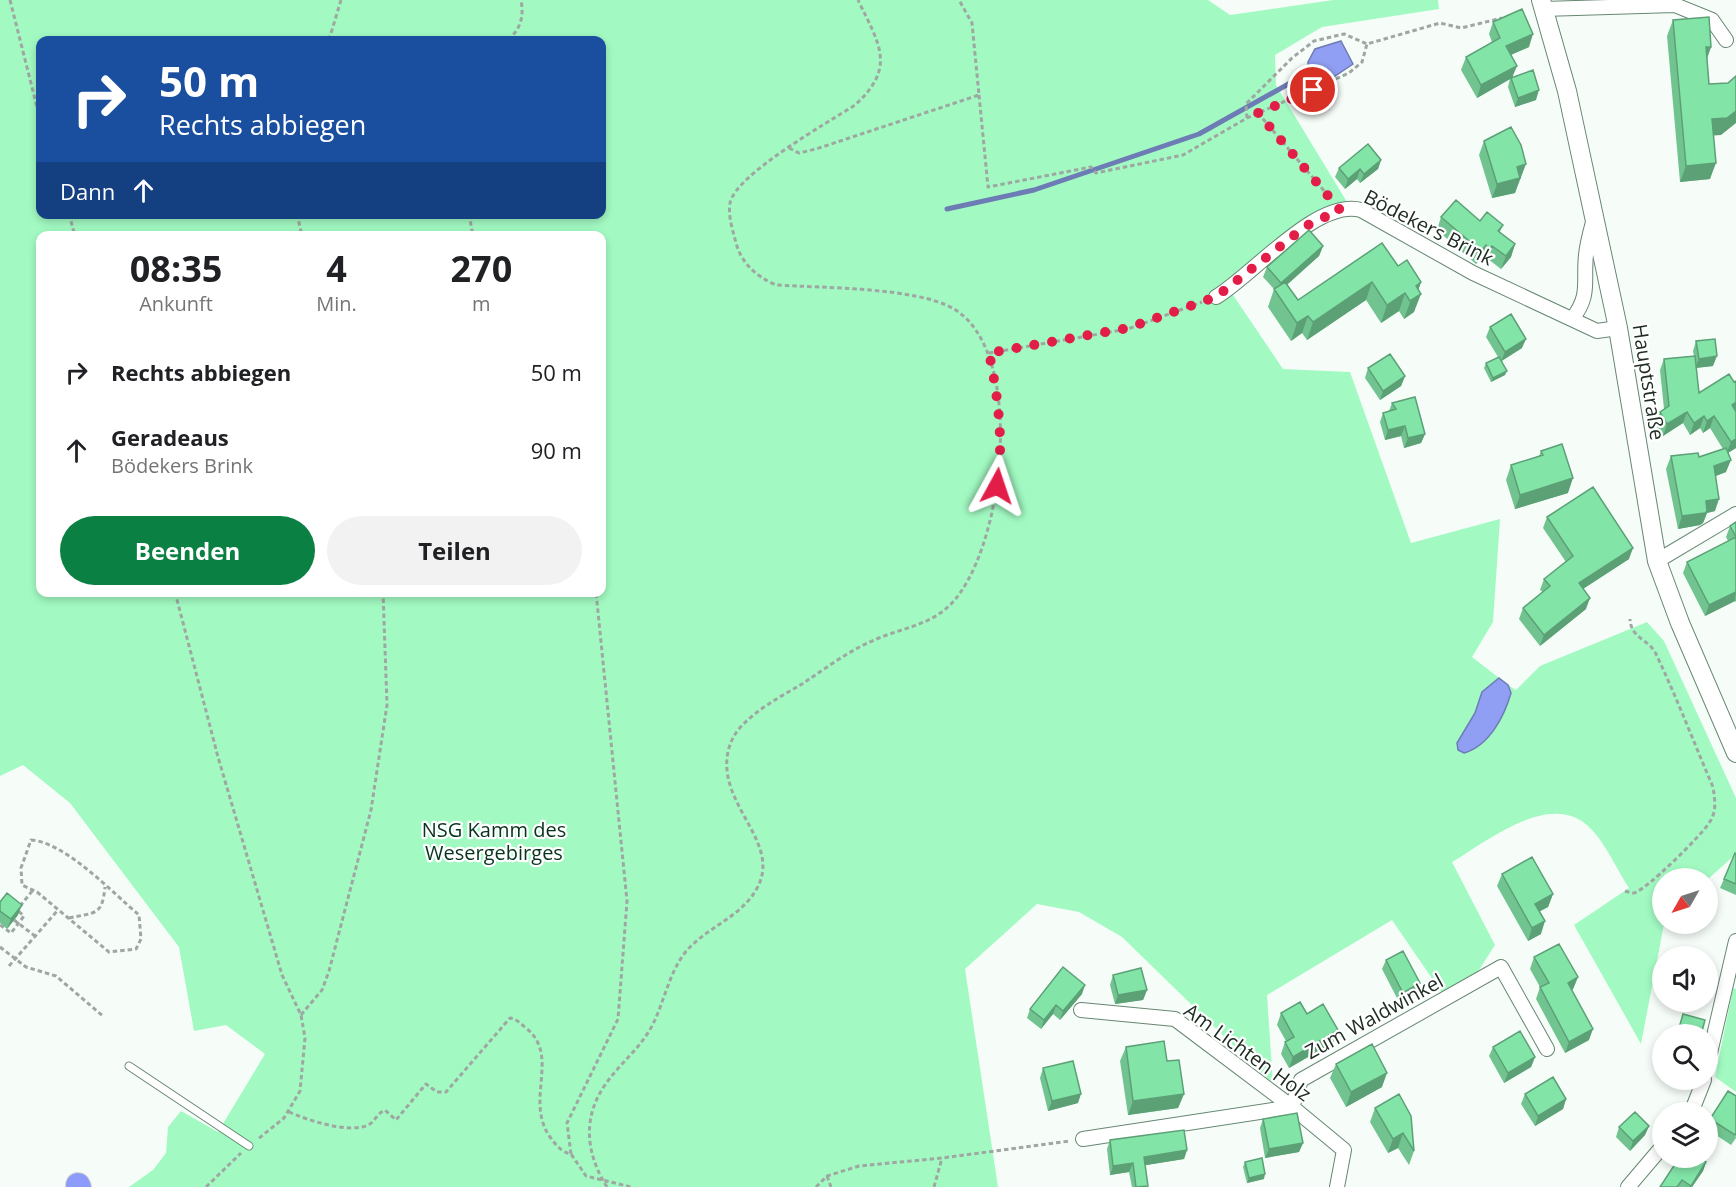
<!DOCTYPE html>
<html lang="de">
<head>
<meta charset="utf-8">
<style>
  :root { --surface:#fff; --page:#f2f2f2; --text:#202124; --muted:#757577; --accent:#0b8043 }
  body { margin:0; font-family:"Open Sans",sans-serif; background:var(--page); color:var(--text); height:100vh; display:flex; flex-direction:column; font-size:22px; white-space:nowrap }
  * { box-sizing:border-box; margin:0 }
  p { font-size:20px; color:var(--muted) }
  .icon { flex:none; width:33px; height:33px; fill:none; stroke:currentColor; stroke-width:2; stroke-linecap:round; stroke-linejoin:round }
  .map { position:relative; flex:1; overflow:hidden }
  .sheet { position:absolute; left:36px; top:231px; width:570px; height:366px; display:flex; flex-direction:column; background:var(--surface); border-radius:12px; box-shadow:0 3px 9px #0003 }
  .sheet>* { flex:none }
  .banner { position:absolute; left:36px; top:36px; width:570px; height:183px; border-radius:12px; box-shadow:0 3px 9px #0003; background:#1a4fa0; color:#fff; overflow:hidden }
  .needle { width:39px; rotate:231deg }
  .tools { position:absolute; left:1652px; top:868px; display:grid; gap:12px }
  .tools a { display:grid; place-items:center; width:66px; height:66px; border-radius:50%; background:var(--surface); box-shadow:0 3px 9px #0003; font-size:30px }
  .pin { position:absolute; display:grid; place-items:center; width:51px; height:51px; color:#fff; margin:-26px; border:3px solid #fff; border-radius:50%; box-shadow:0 2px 6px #0007 }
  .me { position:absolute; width:66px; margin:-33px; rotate:5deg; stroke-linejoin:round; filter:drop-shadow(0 0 4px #0008) }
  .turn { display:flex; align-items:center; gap:21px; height:126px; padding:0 24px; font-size:27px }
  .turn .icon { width:78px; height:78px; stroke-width:2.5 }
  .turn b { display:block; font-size:42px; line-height:51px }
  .then { display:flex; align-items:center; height:57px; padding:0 24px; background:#0003; gap:12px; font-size:22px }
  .eta { display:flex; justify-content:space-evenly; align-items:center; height:102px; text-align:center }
  .eta b { font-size:36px; font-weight:700; line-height:42px }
  .primary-button { display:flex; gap:12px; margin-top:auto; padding:12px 24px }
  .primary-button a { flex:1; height:69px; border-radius:36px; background:var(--accent); color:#fff; font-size:24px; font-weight:700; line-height:69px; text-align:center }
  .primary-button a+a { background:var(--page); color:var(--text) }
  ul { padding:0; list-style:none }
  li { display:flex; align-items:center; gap:18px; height:78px; padding:0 24px }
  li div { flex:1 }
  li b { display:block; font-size:22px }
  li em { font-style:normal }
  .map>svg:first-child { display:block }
</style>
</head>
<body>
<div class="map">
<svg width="1736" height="1187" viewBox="0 0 1736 1187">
  <rect width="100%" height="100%" fill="#f6fdf9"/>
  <path fill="#a2fac2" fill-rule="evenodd" d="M0,0H1208L1230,15L1333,0H1438L1439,9L1322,27L1275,55L1276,85L1350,207L1321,210L1229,289L1283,369L1350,372L1411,543L1500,519L1493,622L1472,657L1499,678L1482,692L1475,713L1457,743L1511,693L1508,685L1516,690L1540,666L1647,622L1664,641L1736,798V854L1707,880L1662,879V924H1664L1641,1044L1574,925L1629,888C1617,870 1607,846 1592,830C1554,787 1489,840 1452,862L1495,945L1477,973L1442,993L1392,920L1267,995L1273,1084L1122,937L1079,912L1037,904L965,969L998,1187H129L153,1170L166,1153L168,1127L181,1111L218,1132L265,1054L226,1025L194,1031L179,947L70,803L23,765L0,776ZM40,40H602V214H40ZM40,236H602V592H40Z
    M1733,988L1736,989V1092L1715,1077Z"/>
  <path fill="#909ef3" stroke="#6e7cb5" stroke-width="1.5" d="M1341,41L1353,64L1335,76L1318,81L1308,73V62L1315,49Z
    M1499,678L1508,685L1511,693C1504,717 1489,746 1464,753L1458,750L1457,743L1475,713L1482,692Z"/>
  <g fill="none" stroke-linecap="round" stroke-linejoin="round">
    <path stroke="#6e7cb5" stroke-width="5" d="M947,209L1034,190L1199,134L1308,73"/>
    <g stroke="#678772" stroke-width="9">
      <path id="lane" d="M129,1066L249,1146"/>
    </g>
    <g stroke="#678772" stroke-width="16">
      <path id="street" d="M1543,9L1675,5L1712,20L1726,40
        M1216,297C1253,275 1317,198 1361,210L1473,273L1597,331L1618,328
        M1572,319C1591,295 1583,282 1586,255C1587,244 1590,233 1593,222
        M1657,561L1736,514
        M1081,1010L1175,1019L1292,1107L1344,1150L1337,1187
        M1707,1066L1736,941
        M1292,1107L1301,1080L1501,967L1547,1049
        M1691,1113L1704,1080
        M1083,1139L1292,1107
        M1628,1187L1662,1147"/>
    </g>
    <g stroke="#678772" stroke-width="20">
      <path id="secondary" d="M1541,0L1567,91L1618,328L1657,561L1680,623L1736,753"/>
    </g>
    <g stroke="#d7d9d8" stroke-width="26">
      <path id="highway" d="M78,1185L79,1187"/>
    </g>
    <path stroke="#9ea7a1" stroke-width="3" stroke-dasharray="4.5 3" stroke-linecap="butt" d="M10,0L40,119
      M329,40L341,0
      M508,40C521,28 524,17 521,0
      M979,95L988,187L1091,167L1096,173L1183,155L1247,118L1349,73L1362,62L1367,44
      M1258,113L1331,199
      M1247,118L1246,104L1292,58L1314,41L1344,34L1367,44L1440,23L1461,28L1502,18
      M789,148L799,153L816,149L979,95L972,23L959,0
      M69,214L75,236
      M297,214L302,236
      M469,214L473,236
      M989,353L1128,329L1202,302
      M175,592L218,757L282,975L301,1015L305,1038L300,1091L284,1118L258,1139
      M31,840C65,842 113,893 139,915L141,939L136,949L109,952L37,892L22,885L21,868Z
      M1625,891C1628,892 1631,893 1634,893C1645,891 1702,835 1709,823C1717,812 1715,800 1713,787C1694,743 1677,698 1656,654C1649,639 1631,639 1630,619
      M20,906L33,890
      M69,918C96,912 102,916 105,887
      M14,920L35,936
      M0,925L11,933L24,916L17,910
      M0,947L26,967L56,976L104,1017
      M9,966L58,910
      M301,1015L322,990L329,971L371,810L387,705L383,592
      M289,1112C307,1120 349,1134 368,1125C375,1122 377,1113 385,1110L396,1120L426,1084L437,1092H446L510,1018C517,1019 521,1024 526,1028C561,1056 524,1100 550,1137C556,1145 561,1152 571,1154L586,1176L631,1187
      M571,1154L567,1123L618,1019L627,901L596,592
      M827,1176L831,1187
      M206,1187L241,1153
      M607,1187C586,1154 582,1118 605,1085C620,1063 641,1048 653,1024C664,1002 669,974 684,954C704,928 739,919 756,890C783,845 722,809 727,758C728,748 732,737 739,729C755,710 780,697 802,684C826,668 851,649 879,638C903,628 929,625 949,606C1004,554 1028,353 954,309C917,287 822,288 776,285C755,276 740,262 735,239C732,228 728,215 730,203C736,174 829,122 855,105C897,67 879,44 858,0
      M816,1187L827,1176L859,1166L942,1158L1070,1141
      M934,1187L942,1158"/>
    <use href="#lane" stroke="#fff" stroke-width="7"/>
    <use href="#street" stroke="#fff" stroke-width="14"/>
    <use href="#secondary" stroke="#fff" stroke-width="18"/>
    <use href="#highway" stroke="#8d9cfa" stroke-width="24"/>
  </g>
  <path fill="#71c490" d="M1673,20L1711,47L1707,59L1709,84L1728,83L1721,135H1713L1710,179L1680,182L1667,36Z
    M1493,22L1529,47L1511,55L1513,77L1536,100L1515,107L1508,87L1510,79L1477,98L1461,70L1466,57L1492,42L1489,34Z
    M1484,141L1521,179H1519L1515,193L1492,198L1479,155Z
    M1381,160L1378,169L1360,183L1357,179L1345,189L1335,177L1339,168Z
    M1441,217L1480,221L1503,225L1500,232L1515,244L1511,257L1501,269L1488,259L1485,262L1481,258L1476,264L1437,230Z
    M1323,246L1319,256L1287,284L1298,300L1398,266L1421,282L1418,290L1414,312L1404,319L1399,311L1381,323L1366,300L1307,340L1302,333L1291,341L1268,307L1274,289L1263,277L1267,267Z
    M1490,327L1522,348L1502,361L1505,375L1491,382L1484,368L1486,363L1498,357L1486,337Z
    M1696,341L1713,366L1696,368L1699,393L1736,448L1728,453L1726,472L1716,476L1715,511L1707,513L1703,523L1700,525L1678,529L1666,469L1671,456L1699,457L1723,449L1710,428L1703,433L1700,428L1690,435L1683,423L1663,436L1655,424L1660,412L1664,409L1660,370L1664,359L1694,356L1693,351Z
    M1368,368L1405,376L1401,386L1380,400L1365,378Z
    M1392,403L1425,434L1421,443L1404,448L1401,436L1385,440L1380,422L1383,413L1389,411Z
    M1541,451L1568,493L1515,509L1506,480L1511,465L1539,456Z
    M1547,517L1629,559L1583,589L1586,609L1540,646L1519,619L1523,608L1543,592L1540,590L1544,579L1566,562L1543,528Z
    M1736,522V602L1735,601L1705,616L1683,573L1687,562L1728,541L1726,537L1730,526Z
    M1736,854V895L1720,888L1724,879Z
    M1502,874L1553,894L1548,907L1540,911L1541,934L1528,941L1497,886Z
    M0,902L18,915L7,929L0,923Z
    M1534,957L1578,977L1573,989L1572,990L1589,1040L1565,1053L1536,999L1540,987L1530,969Z
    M1386,960L1417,993L1399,1002L1382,969Z
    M1113,975L1147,990L1143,1000L1115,1004L1110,985Z
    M1082,994L1060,1020L1053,1014L1041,1029L1027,1018L1030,1009Z
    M1281,1013L1307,1014L1334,1042L1289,1068L1281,1054L1285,1042L1286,1041L1277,1025Z
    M1126,1047L1167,1061L1184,1094L1178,1108L1128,1115L1120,1061Z
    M1493,1047L1535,1057L1531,1067L1504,1083L1489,1056Z
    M1336,1064L1382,1087L1346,1107L1330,1078Z
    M1043,1068L1078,1103L1048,1111L1040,1078Z
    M1728,1091L1736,1138L1731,1145L1707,1129L1710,1119Z
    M1399,1094L1414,1151L1409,1165L1398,1148L1388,1153L1370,1122L1375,1108Z
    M1525,1094L1566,1099L1563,1109L1535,1126L1521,1104Z
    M1263,1119L1303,1143L1299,1152L1265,1158L1260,1128Z
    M1649,1126L1645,1135L1630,1151L1616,1137L1619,1127Z
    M1110,1140L1187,1150L1184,1159L1145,1165L1148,1187H1132L1129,1172L1110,1175L1107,1149Z
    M1245,1162L1264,1179L1247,1183L1243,1167Z
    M1706,1162L1703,1171L1692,1187H1660Z"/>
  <path fill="#5ca076" d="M1533,34L1529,47L1501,59L1506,46Z
    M1706,47H1711L1705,63Z
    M1517,66L1512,78L1477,98L1481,85Z
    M1539,90L1536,100L1515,107L1518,98Z
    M1736,111V123L1721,135L1706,136L1712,119Z
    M1381,160L1378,169L1360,183L1364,174Z
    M1716,163L1710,179L1680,182L1686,166Z
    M1526,164L1515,193L1492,198L1497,184L1517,167Z
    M1360,169L1357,179L1345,189L1348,179Z
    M1515,244L1511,257L1501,269L1506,256Z
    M1486,245L1481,258L1476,264L1481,251Z
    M1323,246L1319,256L1278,293L1281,283Z
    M1492,246L1488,259L1485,262L1490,249Z
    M1372,282L1366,300L1307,340L1313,322Z
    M1421,282L1416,297L1421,294L1414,312L1404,319L1416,286Z
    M1405,293L1399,311L1381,323L1387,305Z
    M1308,316L1302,333L1291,341L1297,323Z
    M1526,339L1522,348L1501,361L1505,352Z
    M1717,356L1713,366L1695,368L1699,359Z
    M1507,371L1505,375L1491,382L1493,378Z
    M1405,376L1401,386L1380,400L1383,391Z
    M1736,402V411L1732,405Z
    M1687,412L1683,423L1663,436L1667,424Z
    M1704,416L1700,428L1690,435L1694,423Z
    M1714,416L1710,428L1703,433L1707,421Z
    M1405,426L1401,436L1385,440L1388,430Z
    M1425,434L1421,443L1404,448L1408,438Z
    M1736,439V448L1726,454L1731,442Z
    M1731,460L1726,472L1710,478L1714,466Z
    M1573,478L1568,493L1515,509L1520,495Z
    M1719,499L1715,511L1707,513L1703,523L1700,525L1678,529L1682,516L1706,501Z
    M1633,548L1629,559L1575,594L1579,583Z
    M1736,592L1735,601L1705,616L1709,605Z
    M1590,598L1586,609L1540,646L1544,635Z
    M1553,894L1548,907L1531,916L1535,904Z
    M22,905L18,915L7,929L11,919Z
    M1545,921L1541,934L1528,941L1532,928Z
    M1578,977L1573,989L1564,994L1568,983Z
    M1420,983L1417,993L1399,1002L1403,993Z
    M1085,985L1082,994L1060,1020L1063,1011Z
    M1147,990L1143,1000L1115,1004L1118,995Z
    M1056,1005L1053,1014L1041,1029L1044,1020Z
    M1593,1029L1589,1040L1565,1053L1569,1042Z
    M1338,1030L1334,1042L1289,1068L1293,1057Z
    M1535,1057L1531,1067L1504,1083L1508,1073Z
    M1387,1073L1382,1087L1346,1107L1351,1092Z
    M1081,1094L1078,1103L1048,1111L1052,1101Z
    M1184,1094L1178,1108L1128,1115L1133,1101Z
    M1566,1099L1563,1109L1535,1126L1538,1116Z
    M1649,1126L1645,1135L1630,1151L1633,1141Z
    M1403,1133L1398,1148L1388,1153L1393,1139Z
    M1303,1143L1299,1152L1265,1158L1269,1149Z
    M1187,1150L1184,1159L1141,1166L1144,1157Z
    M1706,1162L1703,1171L1692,1187H1690Z
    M1133,1163L1129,1172L1110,1175L1113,1166Z
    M1265,1174L1264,1179L1247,1183L1249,1178Z"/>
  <path fill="#83e4a8" stroke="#5ca076" stroke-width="1.5" d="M1522,9L1533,34L1506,46L1517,66L1481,85L1466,57L1500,38L1493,22Z
    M1709,17L1711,47H1706L1709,84L1728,83L1736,76V111L1727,118L1712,119L1716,163L1686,166L1673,20Z
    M1533,70L1539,90L1518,98L1511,78Z
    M1511,127L1521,145L1526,164L1517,167L1520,178L1497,184L1484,141Z
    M1368,144L1381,160L1364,174L1360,169L1348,179L1339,168Z
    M1456,200L1480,221L1487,212L1503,225L1498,231L1515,244L1506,256L1492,246L1490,249L1486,245L1481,251L1441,217Z
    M1309,230L1323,246L1281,283L1267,267Z
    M1382,243L1398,266L1407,260L1421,282L1416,286L1421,294L1410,301L1405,293L1387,305L1372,282L1313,322L1308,316L1297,323L1274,289L1285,282L1298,300Z
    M1511,314L1526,339L1505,352L1490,327Z
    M1715,339L1717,356L1699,359L1696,341Z
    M1390,354L1405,376L1383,391L1368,368Z
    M1695,356L1699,393L1729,374L1734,382L1736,381V402L1732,405L1736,412V439L1731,442L1714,416L1707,421L1704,416L1694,423L1687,412L1667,424L1660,412L1669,406L1664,359Z
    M1499,357L1507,371L1493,378L1486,363Z
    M1415,397L1425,434L1408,438L1405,426L1388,430L1383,413L1396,409L1392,403Z
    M1562,444L1573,478L1520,495L1511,465L1543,455L1541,451Z
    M1726,448L1731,460L1714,466L1719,499L1706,501L1707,511L1705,513L1682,516L1671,456L1698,453L1699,457Z
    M1593,487L1633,548L1579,583L1590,598L1544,635L1523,608L1550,586L1544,579L1573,556L1547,517Z
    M1736,522V537L1730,526Z
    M1736,537V592L1709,605L1687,562Z
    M1735,853L1736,854V884L1724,879Z
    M1532,857L1553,894L1535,904L1545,921L1532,928L1502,874Z
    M7,893L22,905L11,919L0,911V902Z
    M1559,944L1578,977L1568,983L1593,1029L1569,1042L1540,987L1549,983L1534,957Z
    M1403,951L1420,983L1403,993L1386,960Z
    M1063,967L1085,985L1063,1011L1056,1005L1044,1020L1030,1009Z
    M1141,968L1147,990L1118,995L1113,975Z
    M1300,1002L1307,1014L1323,1004L1338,1030L1293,1057L1285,1042L1294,1037L1281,1013Z
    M1683,1014L1705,1020L1701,1035H1677Z
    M1520,1031L1535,1057L1508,1073L1493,1047Z
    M1164,1041L1167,1061L1179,1060L1184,1094L1133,1101L1126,1047Z
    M1372,1044L1387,1073L1351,1092L1336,1064Z
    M1073,1061L1081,1094L1052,1101L1043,1068Z
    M1553,1077L1566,1099L1538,1116L1525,1094Z
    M1728,1091L1736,1096V1133L1735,1135L1710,1119Z
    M1399,1094L1411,1116L1414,1151L1403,1133L1393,1139L1375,1108Z
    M1635,1112L1649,1126L1633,1141L1619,1127Z
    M1297,1113L1303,1143L1269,1149L1263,1119Z
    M1184,1130L1187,1150L1144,1157L1148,1186L1136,1187L1133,1163L1113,1166L1110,1140Z
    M1262,1158L1265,1174L1249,1178L1245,1162Z
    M1679,1158H1700L1706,1162L1691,1186L1682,1180L1677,1187H1660Z"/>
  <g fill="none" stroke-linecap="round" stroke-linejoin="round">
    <path stroke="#e11d48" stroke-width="10" stroke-dasharray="0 18" d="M997,486C1004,442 998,396 989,353L1128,328L1216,297L1306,226L1340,210L1258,113L1313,90"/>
  </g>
  <g text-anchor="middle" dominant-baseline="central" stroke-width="4.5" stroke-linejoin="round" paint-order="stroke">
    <g font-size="20" fill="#202d24" stroke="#fff">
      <text transform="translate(1429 227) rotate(27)">Bödekers Brink</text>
      <text transform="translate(1649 382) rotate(81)">Hauptstraße</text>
      <text transform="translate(1374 1016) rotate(-29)">Zum Waldwinkel</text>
      <text transform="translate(1248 1052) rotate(36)">Am Lichten Holz</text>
    </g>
    <g font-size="20" fill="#08331d" stroke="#fff">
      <text x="494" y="829">NSG Kamm des<tspan x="494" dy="23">Wesergebirges</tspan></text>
    </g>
  </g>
</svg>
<div class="tools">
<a><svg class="needle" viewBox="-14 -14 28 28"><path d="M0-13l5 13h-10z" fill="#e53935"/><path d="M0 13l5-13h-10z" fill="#757577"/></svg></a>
<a><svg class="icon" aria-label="sound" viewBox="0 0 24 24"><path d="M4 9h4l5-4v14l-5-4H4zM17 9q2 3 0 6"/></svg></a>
<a><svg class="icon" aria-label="search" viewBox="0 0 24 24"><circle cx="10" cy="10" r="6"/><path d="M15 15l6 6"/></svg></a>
<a><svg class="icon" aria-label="layers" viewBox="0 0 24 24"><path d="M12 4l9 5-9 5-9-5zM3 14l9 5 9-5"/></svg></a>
</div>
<div class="pin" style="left:1313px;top:90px;background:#d93025"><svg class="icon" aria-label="arrive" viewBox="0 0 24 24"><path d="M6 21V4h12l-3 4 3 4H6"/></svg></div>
<svg class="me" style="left:997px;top:486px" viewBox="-20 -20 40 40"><path d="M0-17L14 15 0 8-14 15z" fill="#e11d48" stroke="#fff" stroke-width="4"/></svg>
<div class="banner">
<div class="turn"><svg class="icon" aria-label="right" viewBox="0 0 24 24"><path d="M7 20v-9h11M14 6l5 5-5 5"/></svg><div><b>50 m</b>Rechts abbiegen</div></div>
<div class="then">Dann<svg class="icon" aria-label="ahead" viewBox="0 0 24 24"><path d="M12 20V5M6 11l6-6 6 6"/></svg></div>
</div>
<section class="sheet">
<div class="eta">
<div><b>08:35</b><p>Ankunft</p></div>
<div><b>4</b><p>Min.</p></div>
<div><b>270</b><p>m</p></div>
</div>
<ul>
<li><svg class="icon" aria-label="right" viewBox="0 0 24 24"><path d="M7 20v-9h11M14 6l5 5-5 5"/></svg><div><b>Rechts abbiegen</b></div><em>50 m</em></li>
<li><svg class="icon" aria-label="ahead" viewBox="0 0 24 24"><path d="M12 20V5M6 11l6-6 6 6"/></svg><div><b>Geradeaus</b><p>Bödekers Brink</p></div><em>90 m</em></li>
</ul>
<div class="primary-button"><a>Beenden</a><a>Teilen</a></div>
</section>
</div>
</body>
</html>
